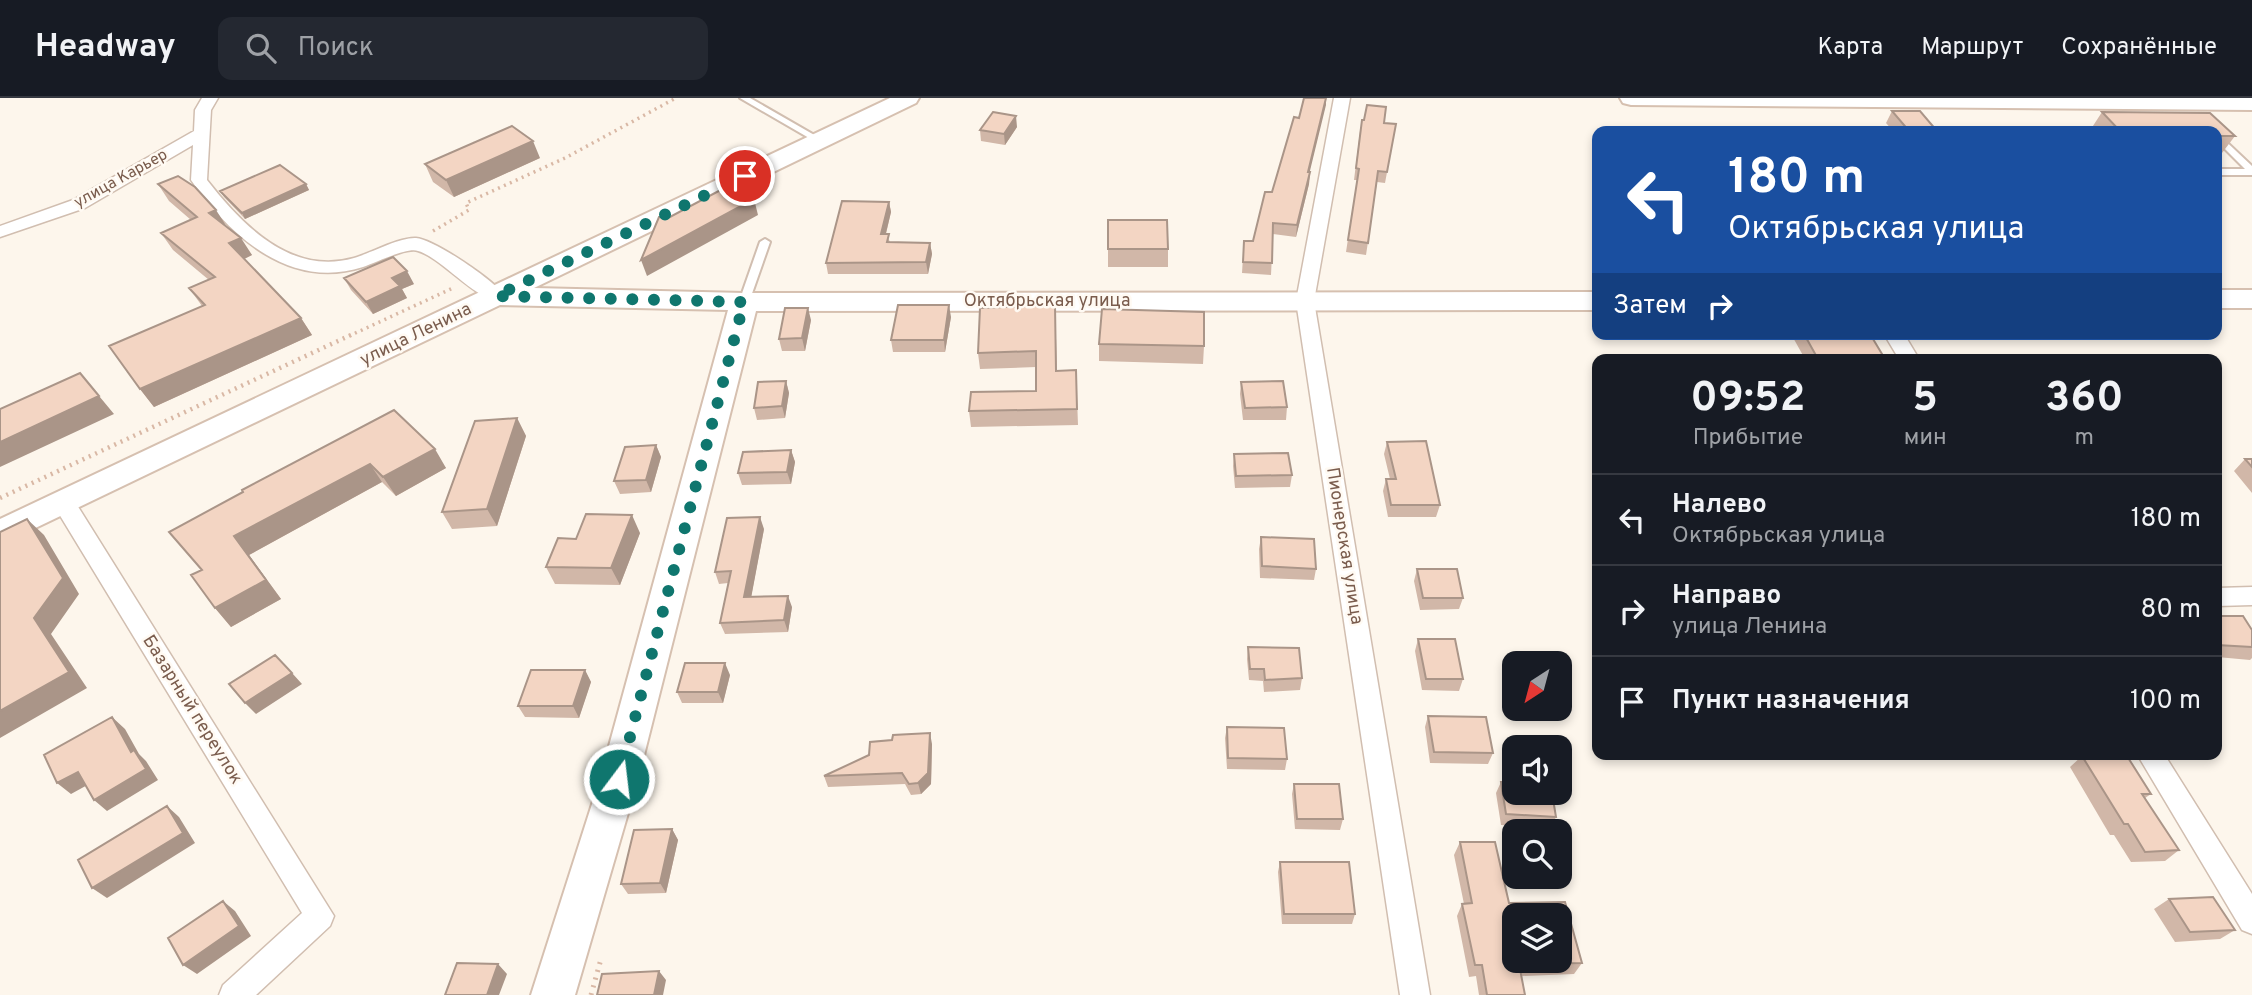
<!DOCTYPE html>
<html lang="ru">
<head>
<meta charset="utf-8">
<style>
  :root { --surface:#171b24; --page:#242831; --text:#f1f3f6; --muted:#9ea1a6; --line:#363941 }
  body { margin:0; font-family:Overpass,sans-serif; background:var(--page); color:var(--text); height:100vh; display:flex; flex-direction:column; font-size:26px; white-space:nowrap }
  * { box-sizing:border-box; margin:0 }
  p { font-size:23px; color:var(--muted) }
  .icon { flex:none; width:38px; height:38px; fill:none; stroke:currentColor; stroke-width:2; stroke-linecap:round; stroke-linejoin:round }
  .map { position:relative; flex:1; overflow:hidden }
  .side { position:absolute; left:1592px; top:256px; width:630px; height:406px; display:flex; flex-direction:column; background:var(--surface); border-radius:14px; box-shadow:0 4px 10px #0003 }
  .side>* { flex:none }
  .top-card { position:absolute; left:1592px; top:28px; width:630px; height:214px; border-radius:14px; box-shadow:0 4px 10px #0003; background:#1a4fa0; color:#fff; overflow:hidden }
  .needle { width:46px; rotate:216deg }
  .tools { position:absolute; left:1502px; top:553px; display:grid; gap:14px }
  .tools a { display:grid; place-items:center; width:70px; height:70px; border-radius:14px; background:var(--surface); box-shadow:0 4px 10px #0003; font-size:35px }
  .pin { position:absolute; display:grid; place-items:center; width:60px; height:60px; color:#fff; margin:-30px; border:4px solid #fff; border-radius:50%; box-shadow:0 2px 7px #0007 }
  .me { position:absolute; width:77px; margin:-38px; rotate:15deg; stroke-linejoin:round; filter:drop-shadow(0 0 5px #0008) }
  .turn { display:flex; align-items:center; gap:24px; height:147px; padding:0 21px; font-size:32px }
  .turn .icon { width:91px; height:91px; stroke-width:2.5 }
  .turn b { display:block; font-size:49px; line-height:60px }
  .then { display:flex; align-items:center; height:66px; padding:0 21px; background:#0003; gap:14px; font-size:26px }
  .eta { display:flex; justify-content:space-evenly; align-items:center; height:119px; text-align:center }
  .eta b { font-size:42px; font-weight:700; line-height:49px }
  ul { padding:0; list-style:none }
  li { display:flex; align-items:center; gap:21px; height:91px; padding:0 21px; border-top:2px solid var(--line) }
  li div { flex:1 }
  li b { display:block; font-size:26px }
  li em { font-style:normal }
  header { display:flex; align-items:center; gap:42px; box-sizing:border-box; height:98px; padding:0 35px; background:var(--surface); border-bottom:2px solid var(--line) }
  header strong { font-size:33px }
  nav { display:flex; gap:38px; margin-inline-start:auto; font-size:24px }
  .search { width:490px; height:63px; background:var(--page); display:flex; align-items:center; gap:18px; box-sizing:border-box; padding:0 24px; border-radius:14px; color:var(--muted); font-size:26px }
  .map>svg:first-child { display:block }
</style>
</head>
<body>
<header>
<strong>Headway</strong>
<div class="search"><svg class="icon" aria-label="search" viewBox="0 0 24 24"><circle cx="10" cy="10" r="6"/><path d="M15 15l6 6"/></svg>Поиск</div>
<nav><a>Карта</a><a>Маршрут</a><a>Сохранённые</a></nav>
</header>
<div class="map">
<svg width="2252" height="897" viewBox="0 0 2252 897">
  <rect width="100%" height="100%" fill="#fdf6ec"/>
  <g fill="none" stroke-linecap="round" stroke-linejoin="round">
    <g stroke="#d1beb0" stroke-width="4">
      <path id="lane" d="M740,0H750L823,42L816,44Z
        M2217,35L2252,68V77H2217V71H2245L2217,43Z
        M765,141L770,144L749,204L748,206H740L739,204L760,144Z"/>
    </g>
    <g stroke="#d1beb0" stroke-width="3">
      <path id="street" d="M202,0H218L211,12L207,82C242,127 291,178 354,160C371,155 400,139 416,140C435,142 494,182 505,198L503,202C480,208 443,160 418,153C407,149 375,165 363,169C289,193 229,137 191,82L193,47L85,110L0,139V128L73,102L194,33L195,12Z
        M1334,0H1350L1314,203L1430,897H1400L1296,203Z
        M1884,236H1904L1919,261H1899Z
        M64,397L72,399L334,818L330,828L256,897H219L223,887L302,815L56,411L53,405L56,399Z
        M2252,489V507L2217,508V490Z
        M2137,656H2164L2252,796V836L2242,832Z"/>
    </g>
    <g stroke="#d6c0b0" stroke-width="4">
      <path id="secondary" d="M890,0H919L916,5L534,190L744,195L1598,194V212L756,213L638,681L575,897H531L600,681L728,212L500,207L0,447V421Z
        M1620,0H2252V12L1631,7L1623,5Z
        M2217,192H2252V210H2217Z"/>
    </g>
    <path stroke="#d9b8a5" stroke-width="3.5" stroke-dasharray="2 4.5" stroke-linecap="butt" d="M433,133L469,112L466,105L565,60L676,0
      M349,238L453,190"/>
    <path stroke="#d9b8a5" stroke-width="4.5" stroke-dasharray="2 5" stroke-linecap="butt" d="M0,400L353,236"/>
    <path stroke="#d9b8a5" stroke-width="5" stroke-dasharray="2 6" stroke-linecap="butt" d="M591,897L601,861"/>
    <use href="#lane" fill="#fff" fill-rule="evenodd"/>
    <use href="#street" fill="#fff" fill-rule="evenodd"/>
    <use href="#secondary" fill="#fff" fill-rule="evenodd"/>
  </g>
  <path fill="#d1b7a8" d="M1326,0L1309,74H1310L1309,86L1296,139L1273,136L1271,177L1242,175L1244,143H1253L1272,94L1299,20Z
    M1892,13L1937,33H1893L1886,25Z
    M2102,14L2210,15L2235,38L2222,55H2217V33H2093L2091,31Z
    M1384,25L1396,26L1385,85L1377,84L1366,157L1346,154L1357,82H1354L1360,33Z
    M1017,29L1005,47L981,43L980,32Z
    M540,60L454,99L433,84L425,66Z
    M158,86L227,129L252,157L244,161L301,220L312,237L154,309L140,291L202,208L189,190L209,182L173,152L161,135L191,122L169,103Z
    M306,86L309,92L245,121L224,99L220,93Z
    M889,104L891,114L886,136L890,144L930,145L932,156L928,176H828L826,165Z
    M1108,122L1168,151V169H1108Z
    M344,180L414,186L402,191L407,200L373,216L351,192Z
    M1055,207L1057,273L1076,272L1078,327L971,329L969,313L1036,293V269L980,271L978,255Z
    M951,219L945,254H893L891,242Z
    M811,222L805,253H782L779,241Z
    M1791,236H1880L1877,241H1873L1885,261H1805Z
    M1099,246L1204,248L1203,266L1099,263Z
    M786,283L789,295L785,320L757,322L754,310Z
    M1241,284L1287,309L1286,322H1243L1240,296Z
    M394,312L446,370L396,398L382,384L249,457L281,501L231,529L215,510L202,472Z
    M517,320L526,338L497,428L452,431L442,414Z
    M1387,344L1440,407L1436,419H1388L1383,393L1386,381H1390L1384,356Z
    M656,347L661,359L651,394L620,396L614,383Z
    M791,352L795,364L791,386L742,387L738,375Z
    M1234,356L1292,377L1290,389L1235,390L1233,368Z
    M2245,361H2252V395L2234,373Z
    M764,431L751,499L792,509L788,534L725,536L720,525L728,485L719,486L715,474Z
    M640,435L620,487L555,486L546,469L576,441Z
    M1261,439L1316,471L1314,482L1260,480L1259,451Z
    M1417,471L1463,500L1459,511L1420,512L1414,483Z
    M2217,518L2252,532V560L2250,562L2217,559Z
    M1418,541L1463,581L1459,593L1422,592L1415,553Z
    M1248,549L1302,580L1300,592L1264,594L1263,583L1249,582L1247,561Z
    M585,572L591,584L579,620L525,619L518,608Z
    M730,577L723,605H682L677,594Z
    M1428,618L1493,655L1488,666L1430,665L1425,629Z
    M1227,629L1287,661L1285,672L1227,671L1225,640Z
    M932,646L931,686L921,696L911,697L905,686L828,689L824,678Z
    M2082,658L2151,696L2145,700L2179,752L2165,763L2131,764L2114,737H2110L2070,669Z
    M1501,684L1556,719L1551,730L1501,727L1496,695Z
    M1294,686L1343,721L1340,732L1295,731L1292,696Z
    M672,731L678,742L666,795L628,796L621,786Z
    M1460,744L1509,805L1582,865L1574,876L1521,878L1525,897H1479L1476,878L1469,879L1457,818L1462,806H1464L1454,757Z
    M1280,764L1355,816L1352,826H1282L1278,774Z
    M2169,801L2235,832L2220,841L2175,844L2154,811Z"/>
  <path fill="#aa9588" d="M1326,0V7L1307,85L1308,74Z
    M1016,18L1017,29L1005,47L1004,36Z
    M533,43L540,60L454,99L446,82Z
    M1310,74L1309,86L1296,139L1297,127Z
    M306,86L309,92L245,121L242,115Z
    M754,101L758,117L647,178L641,162Z
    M889,104L891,114L883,147L881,136Z
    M216,112L227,129L209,115Z
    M241,140L252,157L240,163L229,145Z
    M930,145L932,156L928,176L926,164Z
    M407,173L414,186L402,191L407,200L373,216L366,204L392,180Z
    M949,207L951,219L945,254L944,242Z
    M808,210L811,222L805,253L802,240Z
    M301,220L312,237L154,309L140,291Z
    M80,275L114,316L0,369V344Z
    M786,283L789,295L785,320L782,308Z
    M517,320L526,338L497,428L487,411Z
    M656,347L661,359L651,394L646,382Z
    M435,351L446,370L396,398L383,379Z
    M791,352L795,364L791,386L787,374Z
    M370,366L382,384L249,457L281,501L231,529L215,510L234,438Z
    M632,417L640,435L620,487L611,470Z
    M760,419L764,431L749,511L744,499Z
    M27,421L44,437L79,496L51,536L87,590L0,640V613Z
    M788,498L792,509L788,534L784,522Z
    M725,565L730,577L723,605L718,594Z
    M585,572L591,584L579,620L573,608Z
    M292,575L302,586L256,616L245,605Z
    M112,619L125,631L139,656L146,663L158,682L107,713L94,702L131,654Z
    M930,635L932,646L931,686L921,696L918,685Z
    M78,674L91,685L71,696L57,685Z
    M167,708L179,719L195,745L107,800L92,790Z
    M672,731L678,742L666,795L660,785Z
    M223,803L235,813L251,838L197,876L183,867Z
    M498,866L507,876L499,897H487Z
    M659,873L666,882L663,897H654Z"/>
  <path fill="#f3d5c3" stroke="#aa9588" stroke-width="2" fill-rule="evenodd" d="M1304,0H1326L1308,74H1310L1297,127L1273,125L1272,165L1243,164L1244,143H1253L1265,94H1272L1294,19L1299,20Z
    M1367,7L1386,9L1384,25L1396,26L1387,74L1378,73L1368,145L1348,142L1359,71L1356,70L1362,22H1364Z
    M1892,13H1920L1937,33H1909Z
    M993,14L1016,18L1004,36L980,32Z
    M2102,14L2210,15L2235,38H2217V33H2120Z
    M512,28L533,43L446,82L425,66Z
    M280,67L306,86L242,115L220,93Z
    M178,78L195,89L216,112L209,115L241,140L229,145L301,220L140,291L109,248L205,207L189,190L215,179L161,135L197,119L158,86Z
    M730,87L754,101L641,162L659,119H670Z
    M842,103L889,104L881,136H889L887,144L930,145L926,164L826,165Z
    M1108,122H1167L1168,151H1108Z
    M393,159L407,173L392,180L400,188L366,204L344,180Z
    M898,207H949L944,242H891Z
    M1055,207L1056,273L1076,272L1077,311L969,313L971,294L1036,293V253L978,255L980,210Z
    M785,210H808L802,240L779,241Z
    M1102,211L1204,214V248L1099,246Z
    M1804,236H1870L1885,261H1818Z
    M80,275L99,298L0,344V311Z
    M786,283L782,308L754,310L758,284Z
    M1283,283L1287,309L1245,310L1241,284Z
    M394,312L435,351L383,379L370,366L234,438L266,482L215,510L191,477L202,472L169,434L243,394L242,392Z
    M517,320L487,411L442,414L475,323Z
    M1426,343L1440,407H1391L1386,381H1396L1387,344Z
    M656,347L646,382L614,383L625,349Z
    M791,352L787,374L738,375L743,354Z
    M1288,355L1292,377L1236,378L1234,356Z
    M2245,361H2252V369Z
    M586,416L632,417L611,470L546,469L558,440L576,441Z
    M760,419L744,499L788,498L784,522L720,525L731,473L715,474L727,420Z
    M27,421L63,480L34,520L69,574L0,613V434Z
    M1261,439L1314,441L1316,471L1262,468Z
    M1417,471H1457L1463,500H1423Z
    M2217,518H2243L2252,532V549L2217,547Z
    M1418,541H1455L1463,581H1426Z
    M1248,549L1299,550L1302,580L1265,582L1264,571H1250Z
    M275,557L292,575L245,605L229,586Z
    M685,565H725L718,594H677Z
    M531,572H585L573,608H518Z
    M1428,618L1486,619L1493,655L1434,654Z
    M112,619L131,654L134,652L146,671L94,702L78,674L57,685L44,657Z
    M1227,629L1284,630L1287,661L1228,660Z
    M930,635L928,675L918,685L909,686L902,675L824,678L869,657L870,644L892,642L893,637Z
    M2082,658H2127L2151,696H2142L2179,752L2145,754L2128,726H2124Z
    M1501,684L1514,685V695H1552L1556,719L1506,716Z
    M1294,686H1339L1343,721H1297Z
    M167,708L183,735L92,790L78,762Z
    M672,731L660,785L621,786L634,732Z
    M1460,744H1495L1509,805L1565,804L1582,865L1519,866L1525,897H1487L1482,867H1475L1462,806L1472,805ZM1514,817H1559V863H1514Z
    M1280,764H1349L1355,816H1284Z
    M2213,799L2235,832L2190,834L2169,801Z
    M223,803L239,828L183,867L168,840Z
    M457,865L498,866L487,897H445Z
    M659,873L654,897H597L602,876Z"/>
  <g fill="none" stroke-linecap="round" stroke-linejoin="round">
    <path stroke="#0f766e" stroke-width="12" stroke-dasharray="0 21.6" d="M619,681L744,204L496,198L745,78"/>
  </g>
  <g text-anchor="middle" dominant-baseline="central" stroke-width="5" stroke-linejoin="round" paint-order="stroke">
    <g font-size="16" fill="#7a5c4d" stroke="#fffaf3">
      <text transform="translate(121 81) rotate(-29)">улица Карьер</text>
    </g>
    <g font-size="18" fill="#7a5c4d" stroke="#fffaf3">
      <text x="1047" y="203">Октябрьская улица</text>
      <text transform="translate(416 237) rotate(-26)">улица Ленина</text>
      <text transform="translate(1344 448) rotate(81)">Пионерская улица</text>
      <text transform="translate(192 612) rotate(58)">Базарный переулок</text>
    </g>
  </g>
</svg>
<div class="tools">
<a><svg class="needle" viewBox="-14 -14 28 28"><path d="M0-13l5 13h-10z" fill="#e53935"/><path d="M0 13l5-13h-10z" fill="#9ea1a6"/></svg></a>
<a><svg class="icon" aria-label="sound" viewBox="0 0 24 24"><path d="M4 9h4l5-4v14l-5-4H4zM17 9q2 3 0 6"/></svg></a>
<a><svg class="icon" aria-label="search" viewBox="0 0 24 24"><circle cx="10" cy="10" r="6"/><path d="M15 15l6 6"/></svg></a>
<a><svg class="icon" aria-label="layers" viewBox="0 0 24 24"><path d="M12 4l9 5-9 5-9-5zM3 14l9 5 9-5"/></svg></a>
</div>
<div class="pin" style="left:745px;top:78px;background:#d93025"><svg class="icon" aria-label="arrive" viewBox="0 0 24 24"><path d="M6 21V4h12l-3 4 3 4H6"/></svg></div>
<svg class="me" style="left:619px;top:681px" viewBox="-20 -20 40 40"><circle r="17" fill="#0f766e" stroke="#fff" stroke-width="3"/><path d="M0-11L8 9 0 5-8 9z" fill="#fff"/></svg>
<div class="top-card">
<div class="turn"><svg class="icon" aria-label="left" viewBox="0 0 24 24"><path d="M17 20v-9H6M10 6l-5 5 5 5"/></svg><div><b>180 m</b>Октябрьская улица</div></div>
<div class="then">Затем<svg class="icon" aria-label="right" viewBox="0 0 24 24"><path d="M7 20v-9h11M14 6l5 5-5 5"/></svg></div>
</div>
<section class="side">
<div class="eta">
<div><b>09:52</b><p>Прибытие</p></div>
<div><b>5</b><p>мин</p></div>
<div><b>360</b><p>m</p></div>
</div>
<ul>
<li><svg class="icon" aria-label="left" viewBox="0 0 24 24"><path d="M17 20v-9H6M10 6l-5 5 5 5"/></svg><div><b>Налево</b><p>Октябрьская улица</p></div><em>180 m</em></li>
<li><svg class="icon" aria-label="right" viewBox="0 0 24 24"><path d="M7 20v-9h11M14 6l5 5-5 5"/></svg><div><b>Направо</b><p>улица Ленина</p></div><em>80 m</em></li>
<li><svg class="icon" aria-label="arrive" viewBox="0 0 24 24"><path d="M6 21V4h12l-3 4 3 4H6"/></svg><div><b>Пункт назначения</b></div><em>100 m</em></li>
</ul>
</section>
</div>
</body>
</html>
